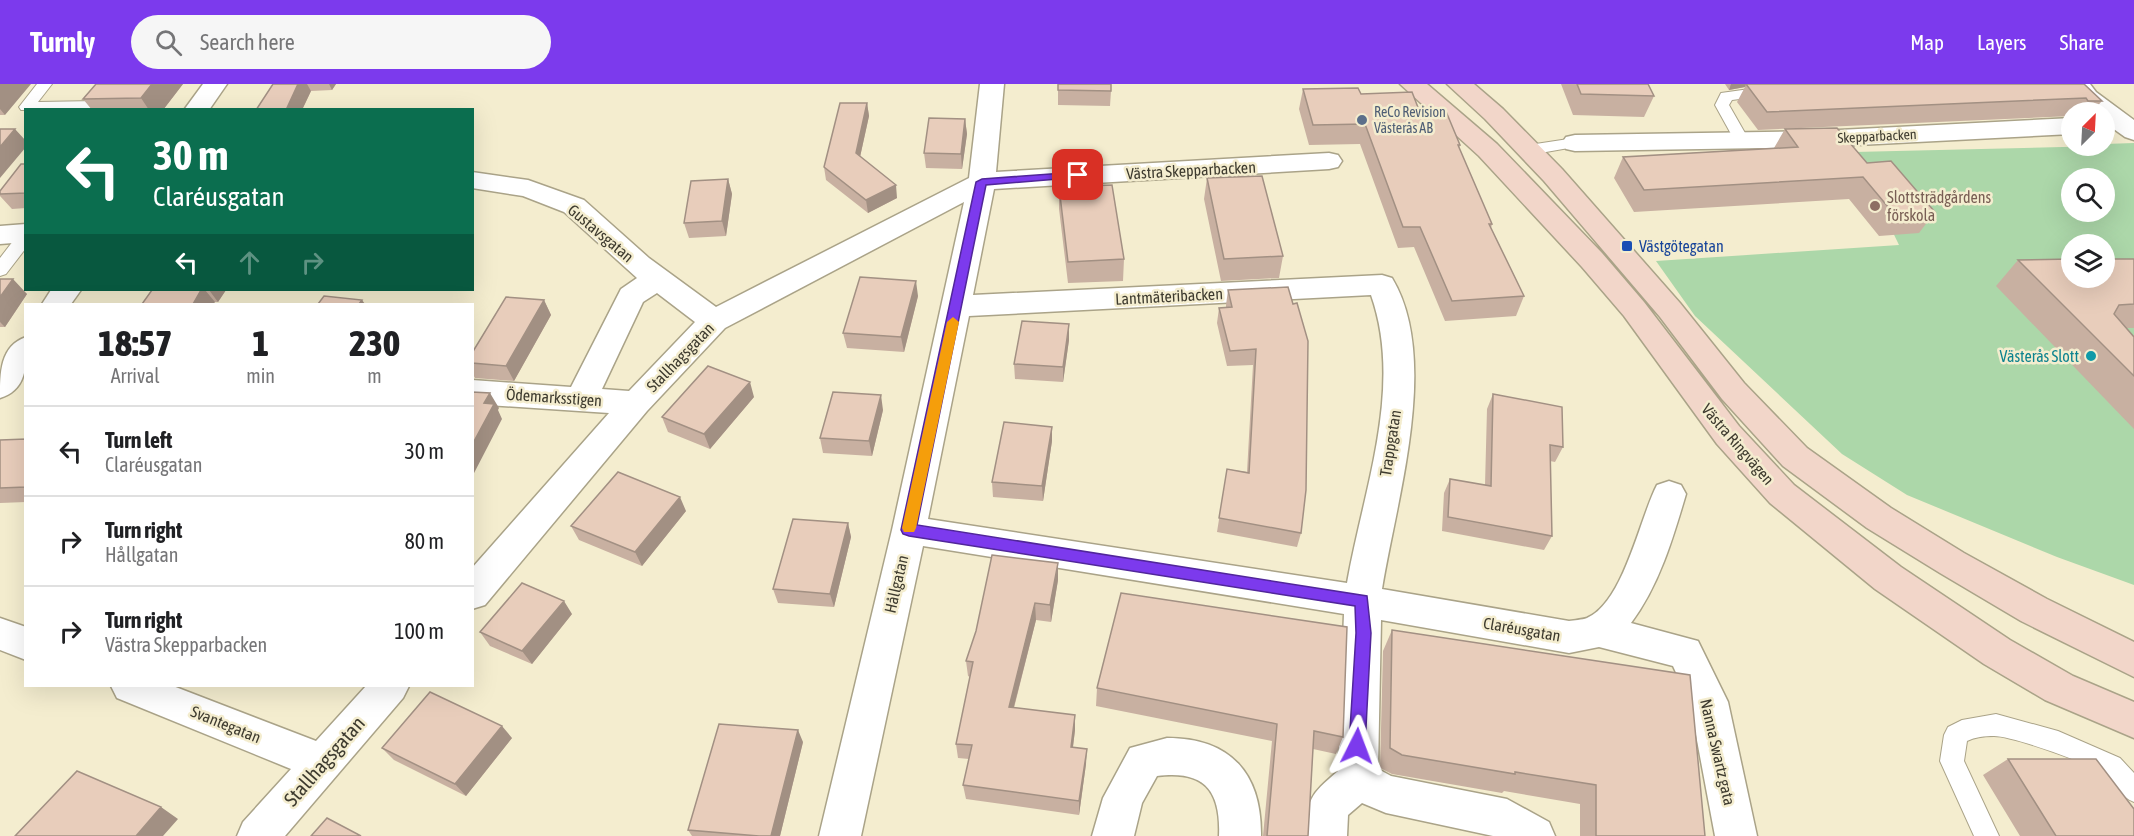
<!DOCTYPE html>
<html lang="en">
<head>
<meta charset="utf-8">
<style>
  :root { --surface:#fff; --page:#f6f6f6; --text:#202124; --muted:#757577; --line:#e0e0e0; --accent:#7c3aed }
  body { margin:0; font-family:"Asap Condensed",sans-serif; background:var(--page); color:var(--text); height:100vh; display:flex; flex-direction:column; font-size:22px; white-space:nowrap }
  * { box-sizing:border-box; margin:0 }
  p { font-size:20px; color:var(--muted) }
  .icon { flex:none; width:33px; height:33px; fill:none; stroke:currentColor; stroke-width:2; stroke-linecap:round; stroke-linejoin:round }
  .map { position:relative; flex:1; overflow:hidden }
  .panel { position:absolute; left:24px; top:219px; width:450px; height:384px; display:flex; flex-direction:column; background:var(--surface); border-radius:0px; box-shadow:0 6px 24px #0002 }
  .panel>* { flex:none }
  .guide { position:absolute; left:24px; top:24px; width:450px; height:183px; border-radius:0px; box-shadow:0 6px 24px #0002; background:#0b6e4f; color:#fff; overflow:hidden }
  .needle { width:39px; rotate:24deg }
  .controls { position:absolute; left:2061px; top:18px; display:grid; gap:12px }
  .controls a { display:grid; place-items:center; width:54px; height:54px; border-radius:50%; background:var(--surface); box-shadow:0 6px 24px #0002; font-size:30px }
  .pin { position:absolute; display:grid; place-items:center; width:51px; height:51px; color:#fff; margin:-26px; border-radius:12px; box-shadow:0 3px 9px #0006 }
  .me { position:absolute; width:66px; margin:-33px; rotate:3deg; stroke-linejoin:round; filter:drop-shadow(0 0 4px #0008) }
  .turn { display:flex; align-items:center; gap:21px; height:126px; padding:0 30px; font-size:27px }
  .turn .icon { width:78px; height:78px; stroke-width:2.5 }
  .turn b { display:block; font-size:42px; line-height:51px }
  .lanes { display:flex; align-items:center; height:57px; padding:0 30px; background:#0003; justify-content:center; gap:30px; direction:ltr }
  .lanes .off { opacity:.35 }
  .eta { display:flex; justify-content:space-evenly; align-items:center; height:102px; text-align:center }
  .eta b { font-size:36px; font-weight:800; line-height:42px }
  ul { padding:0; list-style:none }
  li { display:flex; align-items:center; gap:18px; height:90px; padding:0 30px; border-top:2px solid var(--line) }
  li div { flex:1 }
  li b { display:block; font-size:22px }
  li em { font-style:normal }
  header { display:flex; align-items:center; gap:36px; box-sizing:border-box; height:84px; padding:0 30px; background:var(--accent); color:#fff }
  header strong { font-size:28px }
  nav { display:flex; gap:33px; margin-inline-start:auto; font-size:21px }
  .search { width:420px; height:54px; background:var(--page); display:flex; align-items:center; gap:15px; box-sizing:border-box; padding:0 21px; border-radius:33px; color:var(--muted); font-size:22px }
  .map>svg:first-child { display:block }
</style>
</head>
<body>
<header>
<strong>Turnly</strong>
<div class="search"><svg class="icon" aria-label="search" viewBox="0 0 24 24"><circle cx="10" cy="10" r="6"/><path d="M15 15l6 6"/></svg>Search here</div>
<nav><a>Map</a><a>Layers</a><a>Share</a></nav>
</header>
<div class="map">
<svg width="2134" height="752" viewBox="0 0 2134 752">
  <rect width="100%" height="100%" fill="#f4edcf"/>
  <path fill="#acd7a9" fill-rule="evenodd" d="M2134,59V501L2057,473L1907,411L1842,370L1695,232L1656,177L1899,161L1854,68L2104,62L2105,60ZM2072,94H2104V128H2072ZM2072,160H2104V194H2072Z"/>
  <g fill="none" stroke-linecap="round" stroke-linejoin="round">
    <g stroke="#aaa388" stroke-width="2">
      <path id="service" d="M37,0H52L38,18L97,17L104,21L97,25L21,26L19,23Z
        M1785,0H1799L1801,4L1794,8L1732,16L1729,21L1749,56L1741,61L1736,59L1715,21L1721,9Z
        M1575,54L1583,59L1580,62L1529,71L1521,66L1529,61Z
        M26,147V164L6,190L0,192V174L20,148Z
        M1996,630L2058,647L2120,674L2134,689V718C2120,713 2116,699 2104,690C2089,679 2012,652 1994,652C1985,652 1975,653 1967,657L1964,677L1999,752H1974L1940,677L1944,651L1948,643L1962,636Z"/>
    </g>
    <g stroke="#aaa388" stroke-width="3">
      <path id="minor" d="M203,0H227L209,26H184Z
        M980,0H1004L996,88L1329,69L1338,71L1342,77L1338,83L1329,85L994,105L973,211L1382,191L1392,194C1441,275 1396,417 1382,505L1569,537C1574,536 1582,536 1587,534C1624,518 1640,433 1657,401L1669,397L1681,401L1686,410C1673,454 1659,502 1631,539L1698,557L1728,618L1757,752H1715L1690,619L1673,582L1599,563L1569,569L1381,536L1378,685L1391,692L1507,715L1549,738L1555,752H1493L1386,729L1362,719L1348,731L1347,752H1305C1308,714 1309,712 1338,687L1344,530L923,462L861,752H819L892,446L964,118L725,244L647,327L485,521L472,525V484L609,329L472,320V296L571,303L621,205L637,194L564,128L523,112L472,104V88L528,96L584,116L649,174L716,223L969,94ZM657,209L695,238L629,307L602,305L643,218ZM1371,211C1404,304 1363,407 1347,499L928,435L969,232Z
        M2066,0H2090L2096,8L2134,36V56L2125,53L2104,38V28C2084,28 2076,16 2066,0Z
        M2072,34V50L1819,63L1575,67L1566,65L1562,59L1566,53L1575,51L1819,47Z
        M26,140V158L0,160V142Z
        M51,206H81L71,220H42Z
        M26,253C26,278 29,305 0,314C0,289 0,262 26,253Z
        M0,534L26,543V576L0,566Z
        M111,602H173L316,657L366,602H409L403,614L285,752H237L243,738L291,685L117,614Z
        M1167,654C1230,654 1262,689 1261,752H1219C1221,706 1204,686 1157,692L1142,719L1134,752H1092L1103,714L1130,664Z"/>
    </g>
    <g stroke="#aaa388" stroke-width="3">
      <path id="secondary" d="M1400,0H1427L1497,60L1602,169L1644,218L1739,342L1794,401L1901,483L2010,556L2073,592L2134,618V654L2045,616L1984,580L1875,505L1770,419L1717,360L1624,232L1582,183L1479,72Z
        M1447,0H1474L1503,25L1562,85L1680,219L1744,299L1807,364L1891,424L1964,469L2047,515L2134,558V593L2021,537L1940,489L1867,444L1783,382L1722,315L1660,233L1544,97L1485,35Z"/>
    </g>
    <use href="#service" fill="#fff" fill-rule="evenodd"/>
    <use href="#minor" fill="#fff" fill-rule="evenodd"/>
    <use href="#secondary" fill="#f2d6c9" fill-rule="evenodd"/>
  </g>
  <path fill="#c8b0a1" d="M0,0L5,31H0Z
    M96,0H183L163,26H92L83,15Z
    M273,0H336L332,6L311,7L302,26H256Z
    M1561,0H1648L1654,12L1644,33L1573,31Z
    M1725,0H2084L2102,17L2092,28H2072V32L1758,46L1737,18L1745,3L1729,6Z
    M1303,5L1361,10L1419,26L1460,61L1459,64L1492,140L1491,144L1524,212L1516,232L1445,237L1414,163L1398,164L1360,60L1309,61L1299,25Z
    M1058,6L1111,7L1110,22L1058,21Z
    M867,19L869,32L860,73L897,114L868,129L826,96L824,83Z
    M965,35L967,50L962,85L926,84L924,69Z
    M1785,45L1867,79L1935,128L1919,149L1879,152L1849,115L1634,128L1614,94L1623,73L1774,64Z
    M26,80V124L12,125L0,112V107Z
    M1207,94L1283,172L1279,194L1221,197L1204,115Z
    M728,95L732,110L726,152L689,154L684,139Z
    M1059,103L1124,175L1123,197L1068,199L1059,125Z
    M2134,175V244H2126L2134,253V345L1996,202L2018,176Z
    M0,195L27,210L5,243H0Z
    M1288,203L1301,449L1297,463L1217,448L1227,385L1247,388L1253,281L1227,282L1217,239L1219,224L1226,223V221L1228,206Z
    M149,206H226L218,218H215L213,220H142L151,207Z
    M918,212L904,268L847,264L843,249Z
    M544,216L551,231L514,297L475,294L472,289V269Z
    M1069,240V256L1063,298L1015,295L1014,280Z
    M1493,310L1563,363L1555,378L1550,377L1552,452L1544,466L1442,447L1444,409L1450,395L1485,401L1487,325Z
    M754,313L710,365L668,348L662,333Z
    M883,326L872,372L823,369L820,354Z
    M26,355V418L0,419V356Z
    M1052,357L1043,417L993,413L992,398Z
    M686,427L642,482L579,456L571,442Z
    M848,439L851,453L834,523L778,519L773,505Z
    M1058,496L1051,538L1036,536L1014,624L1075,631V646L1073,663L1086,680L1079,731L966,715L963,701L969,675L958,674L956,660L970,593L968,592L966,577Z
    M572,530L532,580L490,562L480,548Z
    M1392,546L1705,752H1580V720L1504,707L1502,709L1392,690L1380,684L1383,567Z
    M1097,604L1343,653L1336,670L1313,665L1308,752H1263L1272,657L1096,622Z
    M512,654L466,712L394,676L382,664Z
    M803,658L780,752H692L688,746Z
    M2008,675L2134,752H2020L1983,691Z"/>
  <path fill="#a29083" d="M0,0H31L5,31L0,25Z
    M152,0H183L163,26H149L141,14Z
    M298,0H307L311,7L302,26H286Z
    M329,0H336L332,6Z
    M1731,0H1746L1745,3L1729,6Z
    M867,19L869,32L858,82L856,69Z
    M965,35L967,50L962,85L961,70Z
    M15,45L26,57V63L0,94V63Z
    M728,95L732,110L726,152L722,137Z
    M896,101L897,114L868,129L866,116Z
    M13,195L27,210L5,243L0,238V213Z
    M916,197L918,212L904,268L901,253Z
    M201,206H205L215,218L213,220H193Z
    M209,206H226L218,218Z
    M362,216L365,220H359Z
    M544,216L551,231L514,297L506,282Z
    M1069,240V256L1063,298V283Z
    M750,298L754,313L710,365L704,350Z
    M490,309L499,324L498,326L502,335L472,393V361L484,319Z
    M881,311L883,326L872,372L869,357Z
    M1052,343V357L1043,417L1042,402Z
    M680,413L686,427L642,482L635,468Z
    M848,439L851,453L834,523L830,510Z
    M1058,479V496L1051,538L1050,521Z
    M564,517L572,530L532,580L522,567Z
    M1035,519L1036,536L1010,638L1009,623Z
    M1075,631V646L1071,678V663Z
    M502,642L512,654L466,712L455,700Z
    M798,646L803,658L780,752H771Z
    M1087,665L1086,680L1079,731V717Z
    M161,723L178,735L163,752H136Z"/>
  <path fill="#e8cdbb" stroke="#a29083" stroke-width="1.5" d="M96,0H152L141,14L83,15Z
    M273,0H298L286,26H256Z
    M1058,0H1111V7L1058,6Z
    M1577,0H1648L1654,12L1581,10Z
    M1746,0H2084L2102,17H2088L2086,14L1767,28Z
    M1358,4L1361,10L1412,8L1419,26L1445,25L1460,61H1458L1492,140H1489L1524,212L1452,217L1420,143H1403L1365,40L1313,41L1303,5Z
    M840,19H867L856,69L896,101L866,116L824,83Z
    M929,34L965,35L961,70L924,69Z
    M1837,44L1867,79L1891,77L1935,128L1894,130L1863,93L1644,106L1623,73L1798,63L1785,45Z
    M0,45H15L0,63Z
    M21,80H26V109L0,110V107Z
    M1262,92L1283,172L1224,175L1207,94Z
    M728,95L722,137L684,139L691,97Z
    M1112,101L1124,175L1068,178L1059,103Z
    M2072,175V194H2104V175H2134V220L2119,221L2114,230L2134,253V292L2018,176Z
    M860,193L916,197L901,253L843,249Z
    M0,195H13L0,213Z
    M1288,203L1293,220L1297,219L1308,257L1306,406L1301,449L1219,434L1227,385L1249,389L1256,265L1230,267L1219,224L1232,223L1228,206Z
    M152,206H201L193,220H142Z
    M324,212L362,216L359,220H318Z
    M506,213L544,216L506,282L472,279V269Z
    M1022,237L1069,240L1063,283L1014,280Z
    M708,282L750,298L704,350L662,333Z
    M472,308L490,309L484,319L494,320L472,361Z
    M833,308L881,311L869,357L820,354Z
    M1493,310L1562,323L1563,363L1550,361L1552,452L1448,433L1450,395L1491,402Z
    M1004,338L1052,343L1042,402L992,398Z
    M26,355V403L0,404V356Z
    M618,388L680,413L635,468L571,442Z
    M793,435L848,439L830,510L773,505Z
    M992,471L1058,479L1050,521L1035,519L1009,623L1075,631L1071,663L1087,665L1079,717L963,701L972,661L956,660L973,578L966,577L976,547Z
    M522,499L564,517L522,567L480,548Z
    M1121,509L1347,543L1343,653L1314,647L1308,752H1267L1277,640L1097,604Z
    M1392,546L1690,591L1705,752H1596V701L1515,688V690L1402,671L1390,664Z
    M430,608L502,642L455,700L382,664Z
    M719,640L798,646L771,752H759L688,746Z
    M2008,675H2096L2134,725V752H2056Z
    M77,687L161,723L136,752H15Z
    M327,734L361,752H311Z"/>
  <path fill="#7c3aed" stroke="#51269a" stroke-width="1.5" d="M1078,88L1083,91L1082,93L986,101L917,441L1367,512L1371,549L1365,662L1363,667L1357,669L1351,667L1349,662L1356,549L1355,522L909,452L903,450L901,446L976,98L982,95Z"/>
  <path fill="#f59e0b" d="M953,233L959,238L916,444L914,448H904L902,444L947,238Z"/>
  <circle fill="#5c6f8a" stroke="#f4edcf" stroke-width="2" cx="1362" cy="36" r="6"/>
  <circle fill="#8d6e63" stroke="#f4edcf" stroke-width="2" cx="1875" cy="122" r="6"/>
  <rect fill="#1a4fb4" stroke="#f4edcf" stroke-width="2" x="1621" y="156" width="12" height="12" rx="3"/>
  <circle fill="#0f9aa8" stroke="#f4edcf" stroke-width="2" cx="2091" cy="272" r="6"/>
  <g text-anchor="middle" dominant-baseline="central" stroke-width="5" stroke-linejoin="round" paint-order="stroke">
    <g font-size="14" fill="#4e5e75" stroke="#f4edcf" text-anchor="start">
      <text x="1374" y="28">ReCo Revision<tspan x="1374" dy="16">Västerås AB</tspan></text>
    </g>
    <g font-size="14" fill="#3e3b2f" stroke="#f4edcf">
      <text transform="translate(1877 52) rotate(-3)">Skepparbacken</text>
    </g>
    <g font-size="16" fill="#3e3b2f" stroke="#f4edcf">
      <text transform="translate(1191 86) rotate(-3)">Västra Skepparbacken</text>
      <text transform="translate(601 149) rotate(40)">Gustavsgatan</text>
      <text transform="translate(1169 212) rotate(-3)">Lantmäteribacken</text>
      <text transform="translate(680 273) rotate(-46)">Stallhagsgatan</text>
      <text transform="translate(554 313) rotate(4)">Ödemarksstigen</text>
      <text transform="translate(1390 359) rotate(-81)">Trappgatan</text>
      <text transform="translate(1738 360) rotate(49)">Västra Ringvägen</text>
      <text transform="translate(896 500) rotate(-77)">Hållgatan</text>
      <text transform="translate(1522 545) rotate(10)">Claréusgatan</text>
      <text transform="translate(226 640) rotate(22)">Svantegatan</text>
      <text transform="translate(1718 668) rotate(77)">Nanna Swartz gata</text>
    </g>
    <g font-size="16" fill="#785e54" stroke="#f4edcf" text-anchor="start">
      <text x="1887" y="113">Slottsträdgårdens<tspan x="1887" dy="18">förskola</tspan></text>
    </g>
    <g font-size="16" fill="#164399" stroke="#f4edcf" text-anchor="start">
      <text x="1639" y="162">Västgötegatan</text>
    </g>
    <g font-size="16" fill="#0d838f" stroke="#f4edcf" text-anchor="end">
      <text x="2079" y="272">Västerås Slott</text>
    </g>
    <g font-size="20" fill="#3e3b2f" stroke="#f4edcf">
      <text transform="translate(324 677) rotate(-49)">Stallhagsgatan</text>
    </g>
  </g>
</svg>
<div class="controls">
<a><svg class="needle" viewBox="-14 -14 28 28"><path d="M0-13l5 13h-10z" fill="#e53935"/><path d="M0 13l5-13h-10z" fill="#757577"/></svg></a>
<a><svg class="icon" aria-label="search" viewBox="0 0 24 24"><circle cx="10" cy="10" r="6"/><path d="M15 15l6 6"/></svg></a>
<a><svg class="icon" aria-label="layers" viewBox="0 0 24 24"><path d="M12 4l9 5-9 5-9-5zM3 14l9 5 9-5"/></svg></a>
</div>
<div class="pin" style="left:1078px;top:91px;background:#d93025"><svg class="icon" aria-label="arrive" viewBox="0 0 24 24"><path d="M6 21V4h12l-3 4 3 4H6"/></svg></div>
<svg class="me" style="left:1357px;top:662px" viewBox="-20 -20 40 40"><path d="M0-17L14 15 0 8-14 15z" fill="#7c3aed" stroke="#fff" stroke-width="4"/></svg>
<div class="guide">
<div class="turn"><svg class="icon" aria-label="left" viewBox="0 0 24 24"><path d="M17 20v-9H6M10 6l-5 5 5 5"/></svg><div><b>30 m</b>Claréusgatan</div></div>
<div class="lanes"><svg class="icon" aria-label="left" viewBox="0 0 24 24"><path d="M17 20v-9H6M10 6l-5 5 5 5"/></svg><svg class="icon off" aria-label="ahead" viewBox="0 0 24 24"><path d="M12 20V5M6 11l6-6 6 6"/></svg><svg class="icon off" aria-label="right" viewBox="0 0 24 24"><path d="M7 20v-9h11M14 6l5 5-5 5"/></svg></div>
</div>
<section class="panel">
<div class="eta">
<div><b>18:57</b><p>Arrival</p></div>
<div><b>1</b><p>min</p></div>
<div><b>230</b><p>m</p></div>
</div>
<ul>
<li><svg class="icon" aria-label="left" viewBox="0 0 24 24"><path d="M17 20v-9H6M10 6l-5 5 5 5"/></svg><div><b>Turn left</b><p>Claréusgatan</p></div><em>30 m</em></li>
<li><svg class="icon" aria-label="right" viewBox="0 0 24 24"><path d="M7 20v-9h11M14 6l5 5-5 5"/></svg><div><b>Turn right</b><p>Hållgatan</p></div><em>80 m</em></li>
<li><svg class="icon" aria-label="right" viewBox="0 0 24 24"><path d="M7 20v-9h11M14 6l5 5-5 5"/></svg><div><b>Turn right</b><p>Västra Skepparbacken</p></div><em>100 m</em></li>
</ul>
</section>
</div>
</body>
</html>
